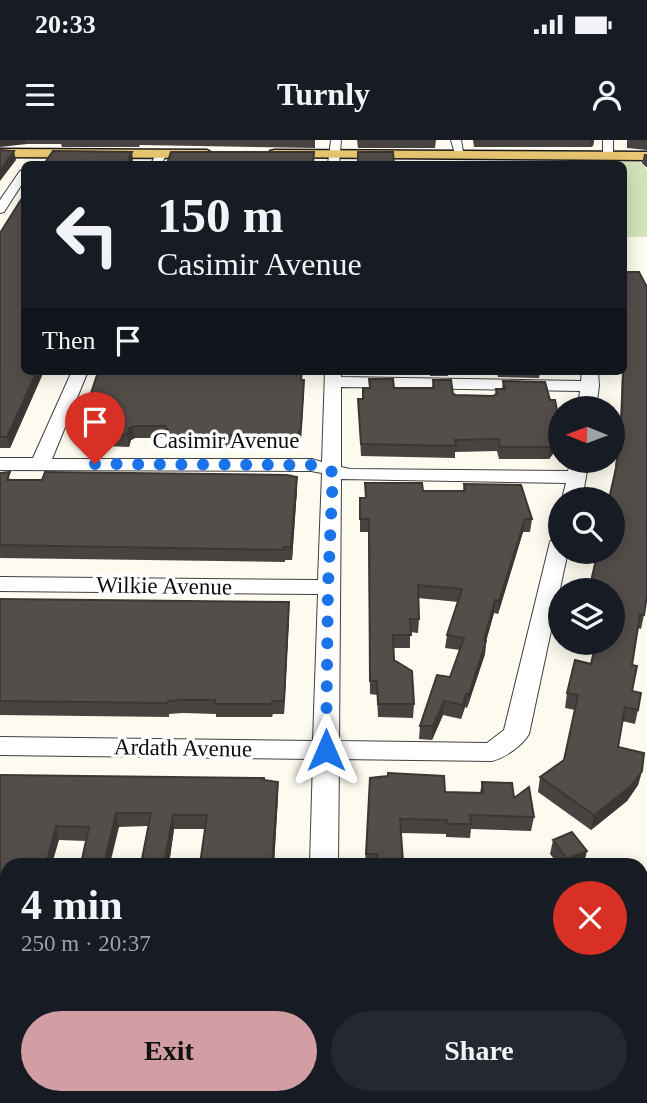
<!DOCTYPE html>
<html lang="en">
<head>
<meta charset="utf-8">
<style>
  :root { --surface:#171b24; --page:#242831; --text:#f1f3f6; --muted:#9ea1a6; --accent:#d39da4 }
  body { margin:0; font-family:"Times New Roman",serif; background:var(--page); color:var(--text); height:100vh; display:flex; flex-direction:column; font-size:26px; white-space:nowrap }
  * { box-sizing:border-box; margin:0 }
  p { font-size:23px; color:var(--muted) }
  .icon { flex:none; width:38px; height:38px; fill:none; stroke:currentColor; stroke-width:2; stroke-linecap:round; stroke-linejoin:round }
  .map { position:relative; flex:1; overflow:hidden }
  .side { position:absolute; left:0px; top:718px; width:648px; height:247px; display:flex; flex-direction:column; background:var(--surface); border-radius:21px 21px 0 0; box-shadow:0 4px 18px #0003 }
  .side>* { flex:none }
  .guide { position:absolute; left:21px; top:21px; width:606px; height:214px; border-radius:10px; box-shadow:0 4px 18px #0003; background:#171b24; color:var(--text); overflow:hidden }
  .needle { width:46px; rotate:271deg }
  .buttons { position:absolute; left:548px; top:256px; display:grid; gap:14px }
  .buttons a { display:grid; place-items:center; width:77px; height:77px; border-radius:50%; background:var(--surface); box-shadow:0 4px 18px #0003; font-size:35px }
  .pin { position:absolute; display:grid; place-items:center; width:60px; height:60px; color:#fff; margin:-72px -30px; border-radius:50% 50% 50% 0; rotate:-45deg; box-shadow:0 0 7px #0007 }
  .pin .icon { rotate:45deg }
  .me { position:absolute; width:77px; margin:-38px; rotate:0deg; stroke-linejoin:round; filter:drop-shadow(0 0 5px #0008) }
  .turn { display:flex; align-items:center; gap:24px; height:147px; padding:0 21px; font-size:32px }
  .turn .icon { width:91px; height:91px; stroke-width:2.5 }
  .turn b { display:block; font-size:49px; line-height:60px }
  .then { display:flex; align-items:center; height:66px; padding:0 21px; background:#0003; gap:14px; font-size:26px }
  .round { display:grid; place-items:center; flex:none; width:74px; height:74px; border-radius:37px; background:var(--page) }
  .overview { display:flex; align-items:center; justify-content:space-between; height:119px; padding:0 21px }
  h1 { font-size:42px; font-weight:700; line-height:52px }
  .action { display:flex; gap:14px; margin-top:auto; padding:14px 21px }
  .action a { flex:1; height:80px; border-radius:42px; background:var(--accent); color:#111; font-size:28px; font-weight:700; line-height:80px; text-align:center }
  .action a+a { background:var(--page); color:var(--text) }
  .status { display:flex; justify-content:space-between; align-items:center; height:49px; padding:0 35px; background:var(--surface); direction:ltr }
  .status svg { height:19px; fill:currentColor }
  header { display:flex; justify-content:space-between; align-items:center; height:91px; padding:0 21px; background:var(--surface); font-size:32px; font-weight:700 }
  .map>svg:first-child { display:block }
</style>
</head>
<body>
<div class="status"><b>20:33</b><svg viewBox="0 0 49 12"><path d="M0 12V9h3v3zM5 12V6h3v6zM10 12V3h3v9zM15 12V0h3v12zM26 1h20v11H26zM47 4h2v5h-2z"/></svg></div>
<header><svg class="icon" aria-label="menu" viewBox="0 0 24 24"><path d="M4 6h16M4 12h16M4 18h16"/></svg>Turnly<svg class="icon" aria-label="person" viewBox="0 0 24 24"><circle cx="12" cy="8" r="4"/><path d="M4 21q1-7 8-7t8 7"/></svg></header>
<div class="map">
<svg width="647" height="963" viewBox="0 0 647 963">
  <rect width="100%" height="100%" fill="#fdfaef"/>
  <path fill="#d3e4bc" d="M407,21L642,22L647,31V97H623V24H408Z"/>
  <path fill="#b9deef" stroke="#4895be" stroke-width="2" d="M647,866V963H637V957H640L641,927Z"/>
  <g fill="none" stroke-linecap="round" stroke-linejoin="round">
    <g stroke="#404040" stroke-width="2">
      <path id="minor" d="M331,0H341L339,24H328Z
        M451,0H461L464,17H456Z
        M603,0H613V18L603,16Z
        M157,12L167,14L161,24H151Z
        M24,29V41L4,72L0,73V60L20,31Z
        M72,231H88L52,319H312L322,322L325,231H341V237L581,241L582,231H598L599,246L596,268H578L580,251L341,247V327L350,329L568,331L571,320H589L582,359H562L566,343L341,339L339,601L487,603L504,590L550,402L553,398L560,396V411H568L529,594C522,606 506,617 492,621L339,619L338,724H310L313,619L0,615V597L313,601L318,454L0,451V437L318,440L322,333L311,331L0,330V318H33Z
        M0,847H7V875H0Z
        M301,957H335V963H301Z"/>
    </g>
    <g stroke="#1e1e1e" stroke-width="3">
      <path id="major" d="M0,9L207,10L214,14L207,18L0,17Z
        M275,10L647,12V20L270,17V11Z"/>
    </g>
    <use href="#minor" fill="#fff" fill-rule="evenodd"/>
    <use href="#major" fill="#eac772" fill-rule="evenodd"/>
  </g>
  <path fill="#484340" d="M0,0H315V8L140,5L139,7H62L61,4H27Z
    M357,0H436L435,8H358Z
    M473,0H594L593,6L590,7H474Z
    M627,0H647V10L627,8Z
    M644,14H647V27H646L642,23Z
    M0,93L24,231H44L10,308H0Z
    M623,132L644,475L641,489L638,488L632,525V551L638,570L635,584L622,581L618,607L642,631L638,645L627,661L591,690L538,652L540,637L564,620L575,570L565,568L567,553L591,524L595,506L579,502H612L614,337L620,283L622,231H623Z
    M369,231H391V235H369Z
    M430,231H449L448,236H430Z
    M496,231H556V233H540L539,238L498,237Z
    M108,232L303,240L304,251L301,300L297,308L167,307L166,298H135L131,300L129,307L80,305L78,293Z
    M433,240L456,255L493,256L495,255L496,249H502L503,241L545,242L553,314L549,319H499L497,311L455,312V318L361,316L358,259H363L394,248H432Z
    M0,333L12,340L297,337V349L292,420H285V422L0,418Z
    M365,343L423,351H463L464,344L532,379L530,392H523L498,474L494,473L486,501L485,514L467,568L465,567L461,579L443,575L432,600L419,599L420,586L450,537L460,510L445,508L447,495L458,462L418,458L419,479L418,493L410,492V508H394V520L414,564L413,578L378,577L377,555L370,554L368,392H360V358H365Z
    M0,459L289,475L284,574H273L272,577H216V574L183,573L169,574V577L0,575Z
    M0,635L264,640L278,656L274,724H200L205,689H174L169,724H141L148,686L119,687L86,701L59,700L7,724V808H0Z
    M370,638L445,652L480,653L482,642L514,658L534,677L531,691L471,689L470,698L446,697V694L401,693L403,722L447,724H365Z
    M553,700L584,724H558L550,714Z
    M0,908H7V957H259V963H14L15,960L0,957Z
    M498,957H555L556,961L555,963H499Z"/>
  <path fill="#3b3734" d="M0,0H26L27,4L0,7Z
    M591,0H594L593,6L590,7Z
    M14,11L16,20L0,41V30Z
    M132,12L133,20L131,24H126Z
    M37,231H44L10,308L7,297Z
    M304,240L301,300L297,308V296Z
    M134,286L135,298L131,300L129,307L127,295L129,288Z
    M557,292L553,314L549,319L550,307Z
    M297,337V349L292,420L291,407Z
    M525,379L523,392L498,474L499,461Z
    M495,460L494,473L483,512L486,501L485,514L467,568L469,554Z
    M289,462V475L284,574V561Z
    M466,554L465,567L461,579L463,565Z
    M444,561L443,575L432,600L433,586Z
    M642,631L638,645L627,661L591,690L594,675Z
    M278,642V656L274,724H272Z
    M116,673L119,687L110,724H104Z
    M173,675L174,689L169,724H164Z
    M56,686L59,700L52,724H46Z
    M587,711L584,724H566L567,719Z"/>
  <path fill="#544e4b" stroke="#3b3734" stroke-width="2" d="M0,10L14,11L0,30Z
    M53,11L132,12L126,24H44Z
    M171,12H314L313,24H167Z
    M358,12H393L394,24H358Z
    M24,55V231H37L7,297H0V93Z
    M623,132H639L647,147V455L644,475L640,474L632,525L637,526L632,551L641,553L638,570L625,567L618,607L644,613L642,631L631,646L594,675L540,637L564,620L578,555L567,553L575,520L591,524L596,502H612V450H589L598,411H612V359H609L616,328L622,270L625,170H623Z
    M109,231H302L301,240H304L301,288L297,296L166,295L167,288L165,286H134L129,288L127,295L78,293L98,232Z
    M369,239H393L394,248H434L433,240H451L453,254L456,255L493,256L497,254L496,249H505L503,241L545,242L550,260H555L559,280L555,302L550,307H500L499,299L455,300L456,306L361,304L358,259H363V248H370Z
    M10,332L7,340H42L45,332L287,335L297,337L291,407H284V410L0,405V333Z
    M365,343H422L423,351H465L464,344L521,345L532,379H525L499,461L495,460L484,500L486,501L469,554H466L463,565L444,561L433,586H420L437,535L450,537L464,498L447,495L462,449L418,445L419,479H410L411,495H393L394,520L412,531L414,564H378L377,541H370L369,379H360V358H366Z
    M0,459L289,462L284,561H272V564H215V560H181L168,561L167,563L0,561Z
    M388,633L444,636L445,652L483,653L482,642L512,643L514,658L529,647L534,677L470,675L471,684H448L447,680L400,679L403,722L447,723V724H377V714H366L370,638L388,636Z
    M0,635L264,638V640L278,642L272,724H200L207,675H173L164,724H141L151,673H116L104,724H81L89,687L56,686L46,724H7V794H0Z
    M572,692L587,711L567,719L553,700Z
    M0,908H7V946L0,945Z
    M15,957H33L32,963H14Z
    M85,957H125L124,963H84Z
    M205,957H257V963H205Z
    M384,957H437V963H384Z
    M502,957H555L556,961L502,960Z"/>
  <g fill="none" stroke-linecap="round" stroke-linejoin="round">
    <path stroke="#1a73e8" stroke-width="12" stroke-dasharray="0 21.6" d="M95,324L312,325L333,332L328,447L326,610"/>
  </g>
  <g text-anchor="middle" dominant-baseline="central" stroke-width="7" stroke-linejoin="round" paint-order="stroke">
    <g font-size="23" fill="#0d0d0d" stroke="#fff">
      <text x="226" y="300">Casimir Avenue</text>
      <text transform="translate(164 446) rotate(1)">Wilkie Avenue</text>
      <text transform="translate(183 608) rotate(1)">Ardath Avenue</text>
    </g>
  </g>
</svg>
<div class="buttons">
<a><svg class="needle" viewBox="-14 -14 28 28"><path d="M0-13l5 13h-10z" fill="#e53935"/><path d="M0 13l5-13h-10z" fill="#9ea1a6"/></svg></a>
<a><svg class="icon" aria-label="search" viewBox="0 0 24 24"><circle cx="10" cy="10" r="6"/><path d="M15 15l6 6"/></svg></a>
<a><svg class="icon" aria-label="layers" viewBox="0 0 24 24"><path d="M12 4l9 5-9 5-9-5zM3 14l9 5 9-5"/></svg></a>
</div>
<div class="pin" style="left:95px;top:324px;background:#d93025"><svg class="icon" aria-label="arrive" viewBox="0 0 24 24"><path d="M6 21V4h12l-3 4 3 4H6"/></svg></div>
<svg class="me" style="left:326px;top:610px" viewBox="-20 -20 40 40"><path d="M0-17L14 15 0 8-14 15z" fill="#1a73e8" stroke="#fff" stroke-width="4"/></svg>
<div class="guide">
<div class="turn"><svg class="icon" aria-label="left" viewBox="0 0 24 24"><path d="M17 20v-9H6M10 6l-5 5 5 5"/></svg><div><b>150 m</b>Casimir Avenue</div></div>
<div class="then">Then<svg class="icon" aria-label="arrive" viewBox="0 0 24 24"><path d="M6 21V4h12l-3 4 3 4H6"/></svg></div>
</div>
<section class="side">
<div class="overview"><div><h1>4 min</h1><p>250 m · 20:37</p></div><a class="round" style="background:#d93025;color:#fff"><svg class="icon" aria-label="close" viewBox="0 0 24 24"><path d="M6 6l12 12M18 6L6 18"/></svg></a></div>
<div class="action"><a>Exit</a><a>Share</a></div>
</section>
</div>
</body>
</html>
